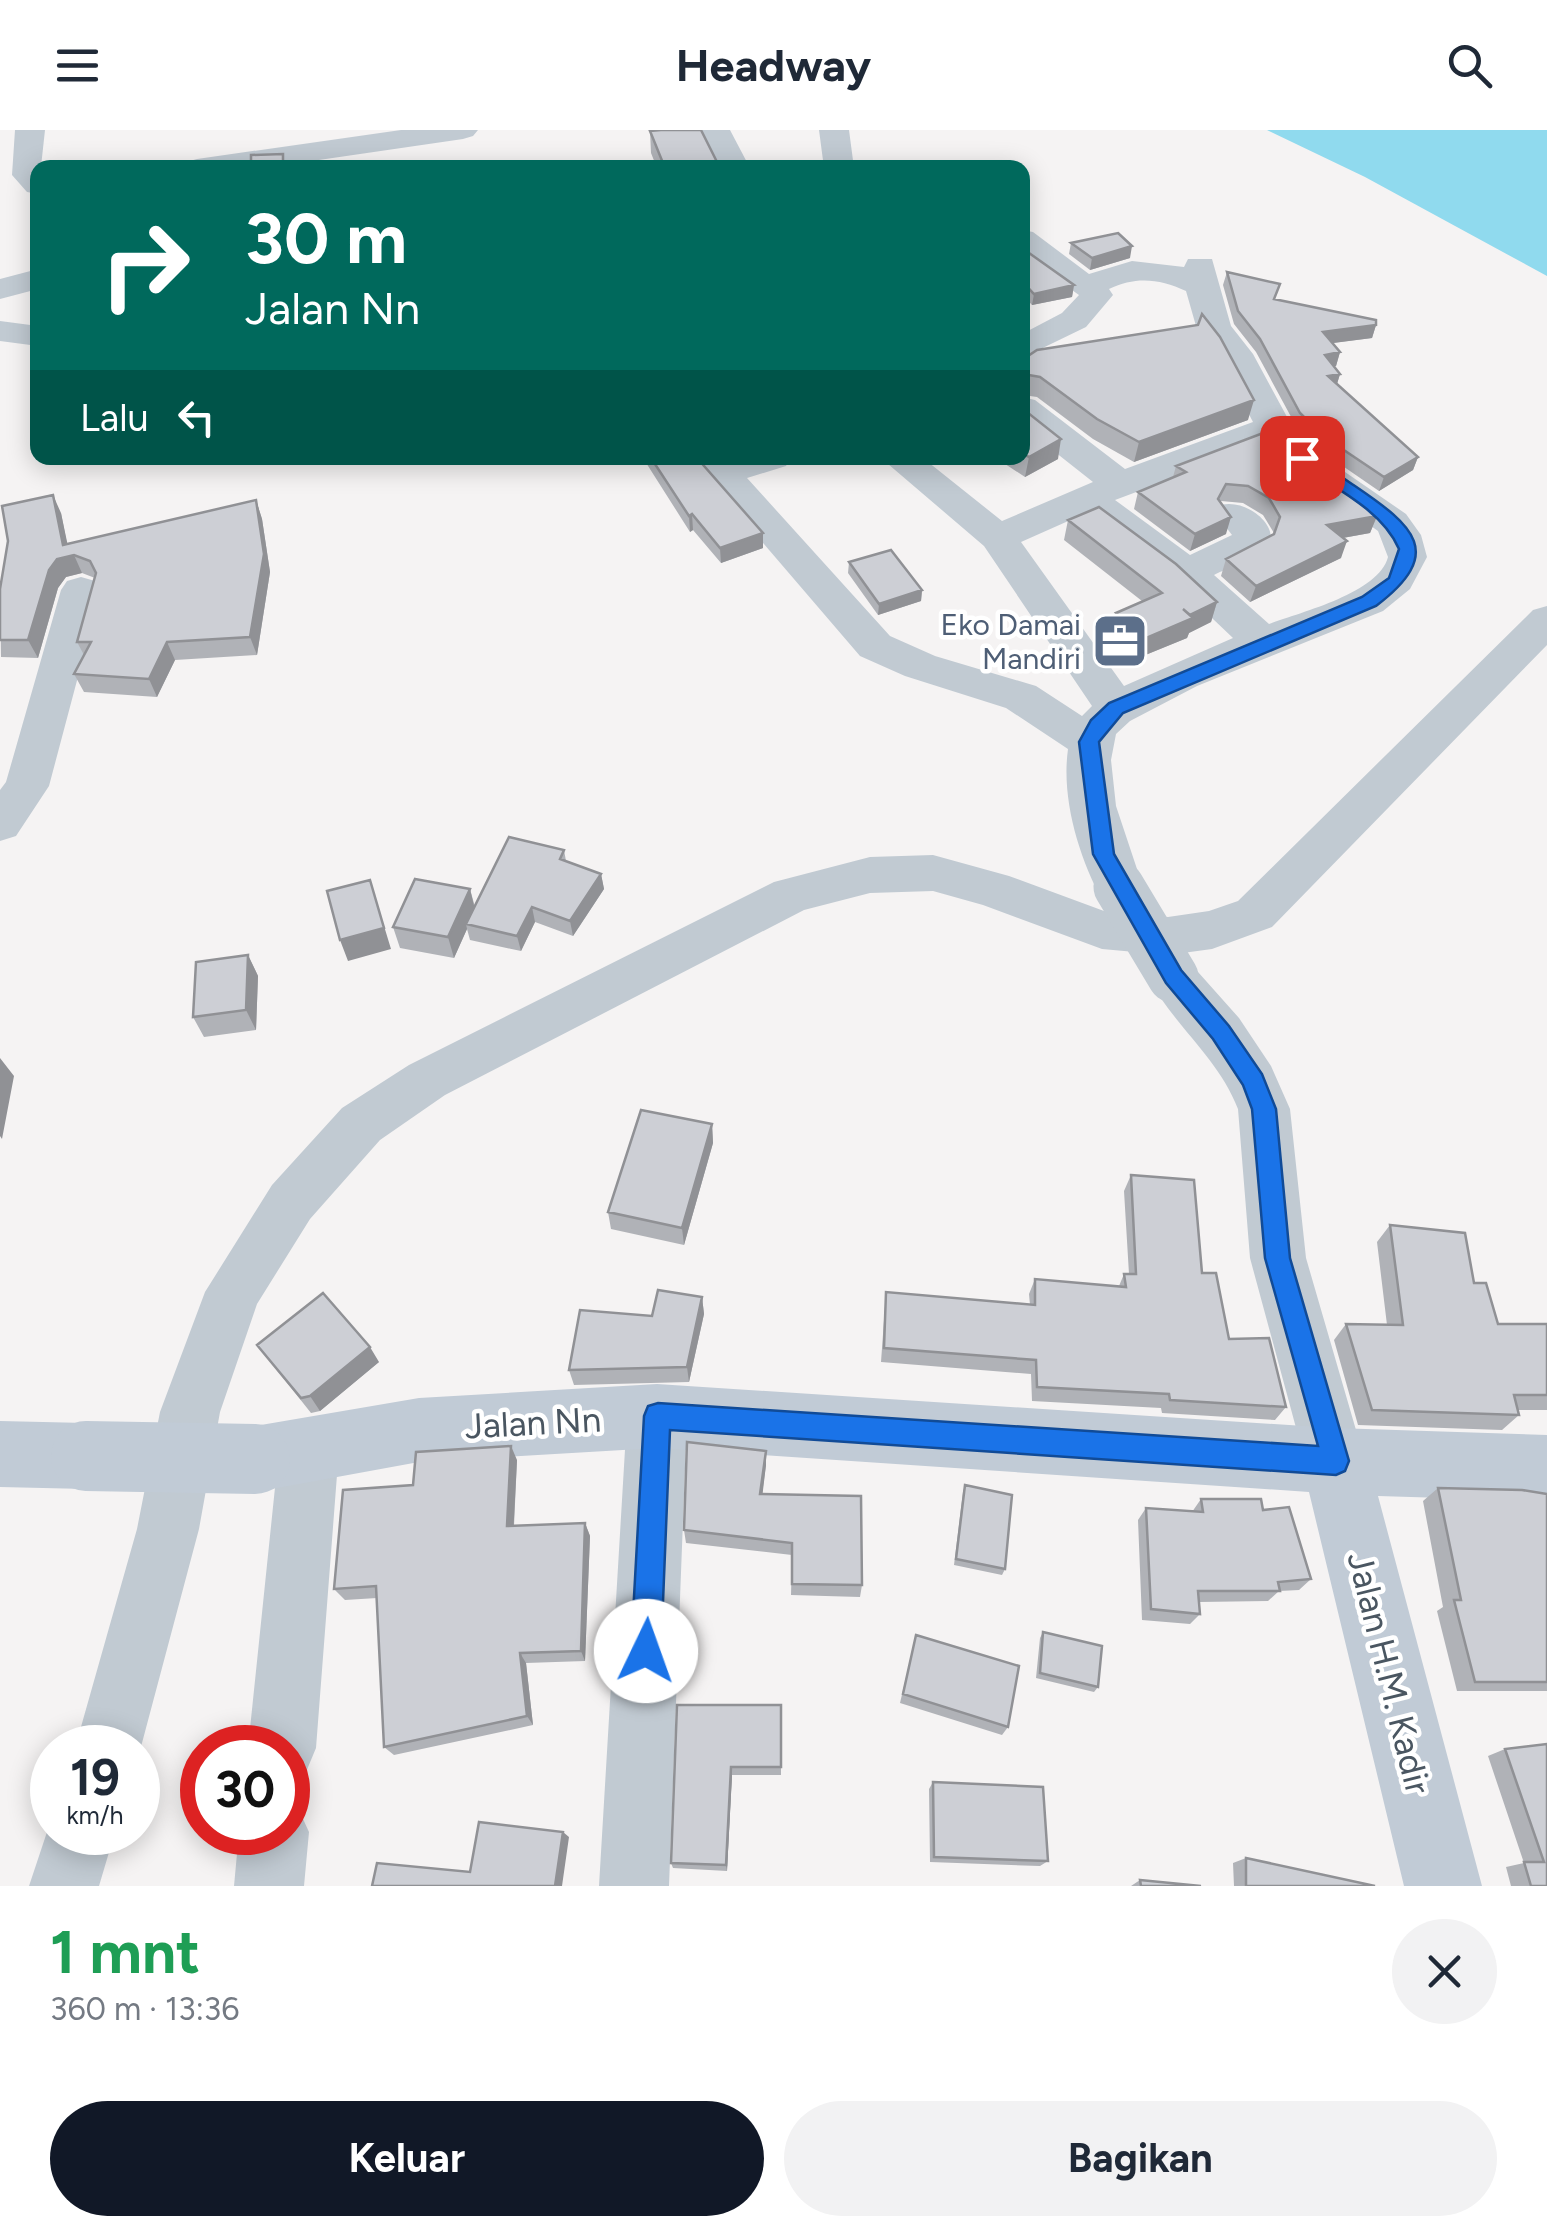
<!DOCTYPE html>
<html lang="id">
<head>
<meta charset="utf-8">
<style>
  :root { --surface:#fff; --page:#f2f2f3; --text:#1f2937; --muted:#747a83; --accent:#111827 }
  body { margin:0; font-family:Figtree,sans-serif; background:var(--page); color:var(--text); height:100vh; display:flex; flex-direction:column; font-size:38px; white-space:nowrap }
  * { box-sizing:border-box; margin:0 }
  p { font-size:32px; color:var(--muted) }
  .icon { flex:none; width:55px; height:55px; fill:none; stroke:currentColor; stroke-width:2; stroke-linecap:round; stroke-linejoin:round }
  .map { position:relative; height:1756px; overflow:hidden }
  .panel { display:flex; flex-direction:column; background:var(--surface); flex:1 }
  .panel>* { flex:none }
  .hud { position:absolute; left:30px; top:30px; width:1000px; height:305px; border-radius:20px; box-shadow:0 5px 25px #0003; background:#00695c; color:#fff; overflow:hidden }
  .speed { position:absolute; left:30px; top:1595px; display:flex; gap:20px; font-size:50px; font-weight:700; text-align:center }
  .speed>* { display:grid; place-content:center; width:130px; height:130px; border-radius:50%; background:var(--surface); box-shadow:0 5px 25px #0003; line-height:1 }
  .speed small { font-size:25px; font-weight:400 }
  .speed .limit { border:15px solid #d22; background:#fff; color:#111 }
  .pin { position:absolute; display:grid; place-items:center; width:85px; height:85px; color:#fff; margin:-42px; border-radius:20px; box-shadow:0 5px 15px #0006 }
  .me { position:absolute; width:110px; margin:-55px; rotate:3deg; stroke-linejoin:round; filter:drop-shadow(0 0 8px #0008) }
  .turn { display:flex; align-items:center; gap:35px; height:210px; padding:0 50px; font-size:45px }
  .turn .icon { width:130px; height:130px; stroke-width:2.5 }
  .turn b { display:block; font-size:70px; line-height:85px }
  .then { display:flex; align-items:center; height:95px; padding:0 50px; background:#0003; gap:20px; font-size:38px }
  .round { display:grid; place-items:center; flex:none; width:105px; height:105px; border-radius:52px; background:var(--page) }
  .summary { display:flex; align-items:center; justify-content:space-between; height:170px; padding:0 50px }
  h1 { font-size:60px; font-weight:700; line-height:75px; color:#1e9e55 }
  .primary-button { display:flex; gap:20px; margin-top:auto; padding:20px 50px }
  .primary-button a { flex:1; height:115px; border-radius:60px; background:var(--accent); color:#fff; font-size:40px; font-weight:700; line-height:115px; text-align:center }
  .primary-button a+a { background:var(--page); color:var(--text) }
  header { display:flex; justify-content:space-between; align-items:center; height:130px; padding:0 50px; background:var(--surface); font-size:45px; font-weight:700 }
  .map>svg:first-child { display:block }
</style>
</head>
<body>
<header><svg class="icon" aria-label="menu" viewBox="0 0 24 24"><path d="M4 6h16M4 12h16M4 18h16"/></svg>Headway<svg class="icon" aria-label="search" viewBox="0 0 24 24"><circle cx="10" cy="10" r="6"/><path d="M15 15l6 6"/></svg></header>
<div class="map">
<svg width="1547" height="1756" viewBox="0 0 1547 1756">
  <rect width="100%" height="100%" fill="#f5f3f3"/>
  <path fill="#90daee" d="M1267,0H1547V146L1365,47Z"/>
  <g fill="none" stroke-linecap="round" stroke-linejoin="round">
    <path fill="#c1cad2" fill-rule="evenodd" d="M15,0H45L38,64L27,62L12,45Z
      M401,0H478L473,6L463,9L264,38H182L186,32L197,29Z
      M700,0H730L750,38H720Z
      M819,0H849L854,38H824Z
      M1022,100L1033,102L1089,144L1132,131L1184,137L1188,129H1212L1231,196L1253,224L1293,298L1316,322L1406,384L1421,405L1427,427L1410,459L1383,481L1197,556L1130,591L1116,604L1111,630L1116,676L1143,757L1136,770L1119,775L1102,770C1079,727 1061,669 1068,619L1006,578L905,546L860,526L690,328H791L786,336L747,348L890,506L935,526L1036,556L1082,586L1092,576L984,416L881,328H923L1002,391L1093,352L1022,296V267L1035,270L1125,339L1253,292L1218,225L1196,196L1186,161C1160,149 1136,146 1109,159L1113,165L1086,197L1022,228V204L1062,183L1079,165L1022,125ZM1267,313L1290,338L1378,401L1388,427C1379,463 1301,482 1269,494L1214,445C1229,437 1253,431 1265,419C1285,401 1249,368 1221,375L1216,384L1232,405L1190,425L1115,370ZM1084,384L1173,451L1233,508L1124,556L1021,412Z
      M38,139V159L0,169V149Z
      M0,191L38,196V216L0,211Z
      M81,447L95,451L101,460L49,656L16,706L0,711V660L6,652L61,460L67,451Z
      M1547,476V515L1272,797L1212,819L1168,825L1102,819L983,775L933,761L870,763L804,780L445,965L380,1010L310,1089L257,1174L220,1282L199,1399L138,1628V1618H75L137,1399L160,1282L205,1162L272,1055L342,978L409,935L774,752L870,727L933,725L1009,746L1104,781L1168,787L1209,781L1238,771L1533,480Z
      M1173,827L1190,833L1239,888L1271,936L1290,979L1306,1128L1365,1331L1356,1352L1335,1361L1314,1352L1305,1331L1250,1128L1238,979C1218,927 1173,895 1148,847L1156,833Z
      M657,1257L678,1265L687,1286L669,1756H599L627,1286L636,1265Z
      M309,1289L330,1298L339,1319L316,1618L306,1642L288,1649V1618H248L279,1319L288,1298Z
      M288,1673L298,1678L309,1702L304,1756H234L239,1702H288Z
      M52,1687V1702H115L99,1756H29Z"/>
    <path fill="#c1cbd6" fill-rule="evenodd" d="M657,1254L1335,1298L1547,1305V1371L1378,1366L1482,1756H1404L1309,1362L657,1318L419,1332L255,1362L231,1352L222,1329L231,1306L255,1296L419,1268Z
      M0,1291L86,1293L110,1303L119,1326L110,1349L86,1359L0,1357Z"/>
    <path stroke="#c1cad2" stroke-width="51" d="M1119,757L1173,847"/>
    <path stroke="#c1cbd6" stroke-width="70" d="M86,1326L255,1329"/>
  </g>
  <path fill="#b0b2b7" d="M650,1L720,38H657L651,23Z
    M1071,113L1130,128L1090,140L1069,124Z
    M1022,118L1074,155L1072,167L1032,175L1022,164Z
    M1227,142L1275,169L1376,195L1372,208L1332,213L1340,222L1336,236H1334L1340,244L1337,254L1418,327L1413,340L1379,361L1318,319L1296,296L1256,222L1234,194L1223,155Z
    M1022,230L1248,290L1134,332L1093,309L1037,267L1023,265V279L1058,329L1025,347L996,328H1022Z
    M1293,324L1377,386L1370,403L1343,408L1341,428L1250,472L1221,446L1226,429L1274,403L1263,385L1243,373L1221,371L1226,404L1190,421L1134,379L1138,362L1173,347L1176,336Z
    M643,328H697L763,403V418L721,433L693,400L690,402Z
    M256,370L262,389L270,442L257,525L175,530L157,567L84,562L74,544L84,525L77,512L95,448L82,443L66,447L58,458L38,528L1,527L0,459L61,383L67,414Z
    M1068,390L1217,472L1211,492L1189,503L1187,508L1138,528L1112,502L1116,483L1142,471L1064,410Z
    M849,432L922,460L921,471L878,485L848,443Z
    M564,720L566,731L601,744L604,759L573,806L535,792L521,821L470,810L467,799L454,828L400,818L393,797L470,759L475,777Z
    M248,825L258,846L256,900L204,907L193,887Z
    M712,994L713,1013L684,1115L611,1099L608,1082Z
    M1131,1045L1202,1143L1229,1209L1286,1277L1275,1290L1162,1283L1161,1278L1032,1271L1031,1244L881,1232L886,1162L1030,1175L1029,1164L1035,1149L1119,1156L1124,1144H1129L1124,1061Z
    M1390,1095L1474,1153L1498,1194H1547V1280H1517L1519,1285L1502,1300L1358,1295L1334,1210L1346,1194L1387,1195L1377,1112Z
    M702,1167L704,1184L689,1252L574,1255L569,1240L652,1186Z
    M257,1215L379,1232L320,1281L311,1283Z
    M766,1321V1335L762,1364L862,1455L860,1467L791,1465L792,1425L686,1413L684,1400Z
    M517,1330L514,1396L585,1393L590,1406L585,1531L526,1533L533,1595L394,1625L384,1617L377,1468L345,1470L334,1459L413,1355Z
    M965,1355L1005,1439L1002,1445L954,1435L963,1362Z
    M1438,1358L1547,1364V1561H1457L1437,1481L1443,1477L1423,1371Z
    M1201,1369L1263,1380L1311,1449L1299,1460L1279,1461L1268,1471L1199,1472L1200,1484L1190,1494L1142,1490L1138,1390L1146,1378L1192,1382Z
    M1043,1502L1098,1557L1094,1562L1036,1548L1040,1508Z
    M916,1505L1008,1597L1002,1605L900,1573Z
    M677,1575H781V1645H732L727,1741L673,1738L671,1733Z
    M1547,1614V1756H1511L1506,1737L1524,1733L1488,1626L1505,1619Z
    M933,1652L1048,1731L1040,1736L930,1732L929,1659Z
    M1246,1728L1375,1756H1234L1233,1733Z
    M1140,1750L1201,1756H1131Z"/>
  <path fill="#909195" d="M1132,116L1130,128L1090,140L1092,128Z
    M1074,155L1072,167L1032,175L1034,164Z
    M1376,195L1372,208L1318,215L1323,202Z
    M1340,222L1336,236L1320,238L1325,225Z
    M1340,244L1336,257L1328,246Z
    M1254,270L1248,290L1134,332L1139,312Z
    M1061,309L1058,329L1025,347L1029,327Z
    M1418,327L1413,340L1379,361L1384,347Z
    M53,365L61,383L70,426L74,425L82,443L66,447L58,458L38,528L28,510L49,440L57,429L63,415Z
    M256,370L262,389L270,442L257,525L250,507Z
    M692,384L693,400L690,402L689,386Z
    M1377,386L1370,403L1320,412L1327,395Z
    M1231,387L1226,404L1190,421L1195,404Z
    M763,403V418L721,433L720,418Z
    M1347,411L1341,428L1250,472L1256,456Z
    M922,460L921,471L878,485L879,474Z
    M1217,472L1211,492L1189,503L1187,508L1138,528L1144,509Z
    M167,512L175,530L157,567L149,549Z
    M601,744L604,759L573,806L570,791Z
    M370,750L391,819L348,831L340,810Z
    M470,759L475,780L466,794L467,799L454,828L448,807Z
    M532,777L535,792L521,821L517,806Z
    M248,825L258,846L256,900L246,880Z
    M0,928L14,946L2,1009L0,1006Z
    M712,994L713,1013L684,1115L682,1098Z
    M702,1167L704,1184L689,1252L687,1237Z
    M370,1217L379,1232L320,1281L310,1266Z
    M511,1316L517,1330L513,1408L507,1396Z
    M766,1321V1335L761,1377L760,1364Z
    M585,1393L590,1406L585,1531L581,1521Z
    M520,1523L526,1533L533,1595L527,1586Z
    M731,1637L732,1645L727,1741L726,1735Z
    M563,1702L569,1707L562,1756H555Z"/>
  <path fill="#cdcfd5" stroke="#909195" stroke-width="2.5" d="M661,0H701L720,38H665L650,1Z
    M283,24V38H251V25Z
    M1118,103L1132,116L1092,128L1071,113Z
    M1022,118L1074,155L1034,164L1022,151Z
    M1227,142L1280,154L1274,169L1376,190V195L1323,202L1340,222L1325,225L1340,244L1328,246L1418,327L1384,347L1323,306L1300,283L1260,209L1238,181Z
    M1202,184L1220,207L1254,270L1139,312L1097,289L1040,247L1023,244V279L1061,309L1029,327L1022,323V230L1037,220L1198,195Z
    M1271,300L1293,324L1377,386L1327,395L1347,411L1256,456L1226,429L1274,404L1280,387L1269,368L1248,356L1226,354L1218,369L1231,387L1195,404L1138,362L1186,342L1176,336Z
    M651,328H697L763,403L720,418L692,384L689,386Z
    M53,365L63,415L256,370L264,424L250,507L167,512L149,549L74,544L91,512H77L96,443L90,431L74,425L57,429L49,440L28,510H0V459L8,411L2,376Z
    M1099,377L1176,434L1217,472L1190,485L1183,479L1193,488L1144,509L1116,483L1162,463L1068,390Z
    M891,420L922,460L879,474L849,432Z
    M509,707L564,720L560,729L601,744L570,791L532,777L517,806L466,794Z
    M415,749L470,759L448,807L393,797Z
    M370,750L384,798L340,810L327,761Z
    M248,825L246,880L193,887L196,832Z
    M641,980L712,994L682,1098L608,1082Z
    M1131,1045L1194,1050L1202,1143H1216L1229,1209L1269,1208L1286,1277L1170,1270L1169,1264L1037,1257L1036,1230L884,1218L886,1162L1035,1175V1149L1126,1157L1124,1144H1136Z
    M1390,1095L1465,1103L1474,1153H1486L1498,1194H1547V1265H1514L1519,1285L1372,1280L1346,1194L1403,1195Z
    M658,1160L702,1167L687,1237L569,1240L580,1180L652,1186Z
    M323,1163L370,1217L310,1266L301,1268L257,1215Z
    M687,1312L766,1321L760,1364L861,1366L862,1455L792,1454V1413L684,1400Z
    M511,1316L507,1396L585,1393L581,1521L520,1523L527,1586L384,1617L376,1456L334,1459L343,1360L413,1355L416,1322Z
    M965,1355L1012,1365L1005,1439L956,1429Z
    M1438,1358L1522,1360L1547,1364V1552H1475L1454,1470H1461Z
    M1201,1369H1261L1263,1380L1289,1377L1311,1449L1278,1452L1280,1461H1198L1200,1484L1151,1479L1146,1378L1203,1382Z
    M1043,1502L1102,1516L1098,1557L1040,1543Z
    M916,1505L1019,1536L1008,1597L903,1564Z
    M677,1575H781V1637H731L726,1735L671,1733Z
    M1547,1614V1756H1531L1524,1732H1544L1505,1619Z
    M933,1652L1043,1657L1048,1731L934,1727Z
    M479,1692L563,1702L555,1756H372L377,1733L470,1742Z
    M1246,1728L1375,1756H1246Z
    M1140,1750L1201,1756H1141Z"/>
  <path fill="#1a73e8" stroke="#114b97" stroke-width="2.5" d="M1302,323C1321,330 1338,345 1355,356C1414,396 1446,423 1376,476L1123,583L1099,612L1114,724L1181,840L1229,896L1262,944L1276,979L1290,1128L1349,1331L1345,1341L1336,1345L670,1300L661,1521L656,1531L646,1536L635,1531L631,1521L644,1286L648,1276L658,1273L1318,1316L1265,1128L1252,979L1243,955L1213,909L1166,853L1093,724L1079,612L1091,590L1109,573L1362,467L1389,448L1399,419C1382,379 1331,356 1296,332L1294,328Z"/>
  <defs>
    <g id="office-square" transform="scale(2.875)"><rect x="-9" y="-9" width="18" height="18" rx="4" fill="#5c6f8a" stroke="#fff"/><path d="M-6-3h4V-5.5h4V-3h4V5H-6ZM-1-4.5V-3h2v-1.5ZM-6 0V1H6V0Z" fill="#fff"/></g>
  </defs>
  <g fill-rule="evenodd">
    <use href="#office-square" x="1120" y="511"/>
  </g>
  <g text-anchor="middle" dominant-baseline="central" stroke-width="9" stroke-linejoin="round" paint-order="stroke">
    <g font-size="30" fill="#4e5e75" stroke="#fff" text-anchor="end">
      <text x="1081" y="494">Eko Damai<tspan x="1081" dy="34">Mandiri</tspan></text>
    </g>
    <g font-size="35" fill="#4a5661" stroke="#fff">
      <text transform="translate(533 1293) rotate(-3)">Jalan Nn</text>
      <text transform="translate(1389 1543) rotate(76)">Jalan H.M. Kadir</text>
    </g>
  </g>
</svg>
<div class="speed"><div>19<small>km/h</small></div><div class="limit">30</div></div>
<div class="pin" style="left:1302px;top:328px;background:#d93025"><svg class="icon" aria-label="arrive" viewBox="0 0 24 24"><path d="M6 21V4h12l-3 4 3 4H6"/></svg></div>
<svg class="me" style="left:646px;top:1521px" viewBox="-20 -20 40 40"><circle r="19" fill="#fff"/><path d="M0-13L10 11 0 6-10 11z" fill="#1a73e8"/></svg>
<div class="hud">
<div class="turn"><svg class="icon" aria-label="right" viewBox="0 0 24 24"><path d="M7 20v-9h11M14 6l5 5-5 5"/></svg><div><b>30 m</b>Jalan Nn</div></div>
<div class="then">Lalu<svg class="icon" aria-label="left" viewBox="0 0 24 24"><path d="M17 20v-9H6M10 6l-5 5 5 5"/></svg></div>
</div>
</div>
<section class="panel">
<div class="summary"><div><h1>1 mnt</h1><p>360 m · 13:36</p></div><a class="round"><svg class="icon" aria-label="close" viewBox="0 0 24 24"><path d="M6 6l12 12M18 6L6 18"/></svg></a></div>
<div class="primary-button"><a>Keluar</a><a>Bagikan</a></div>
</section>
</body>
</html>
